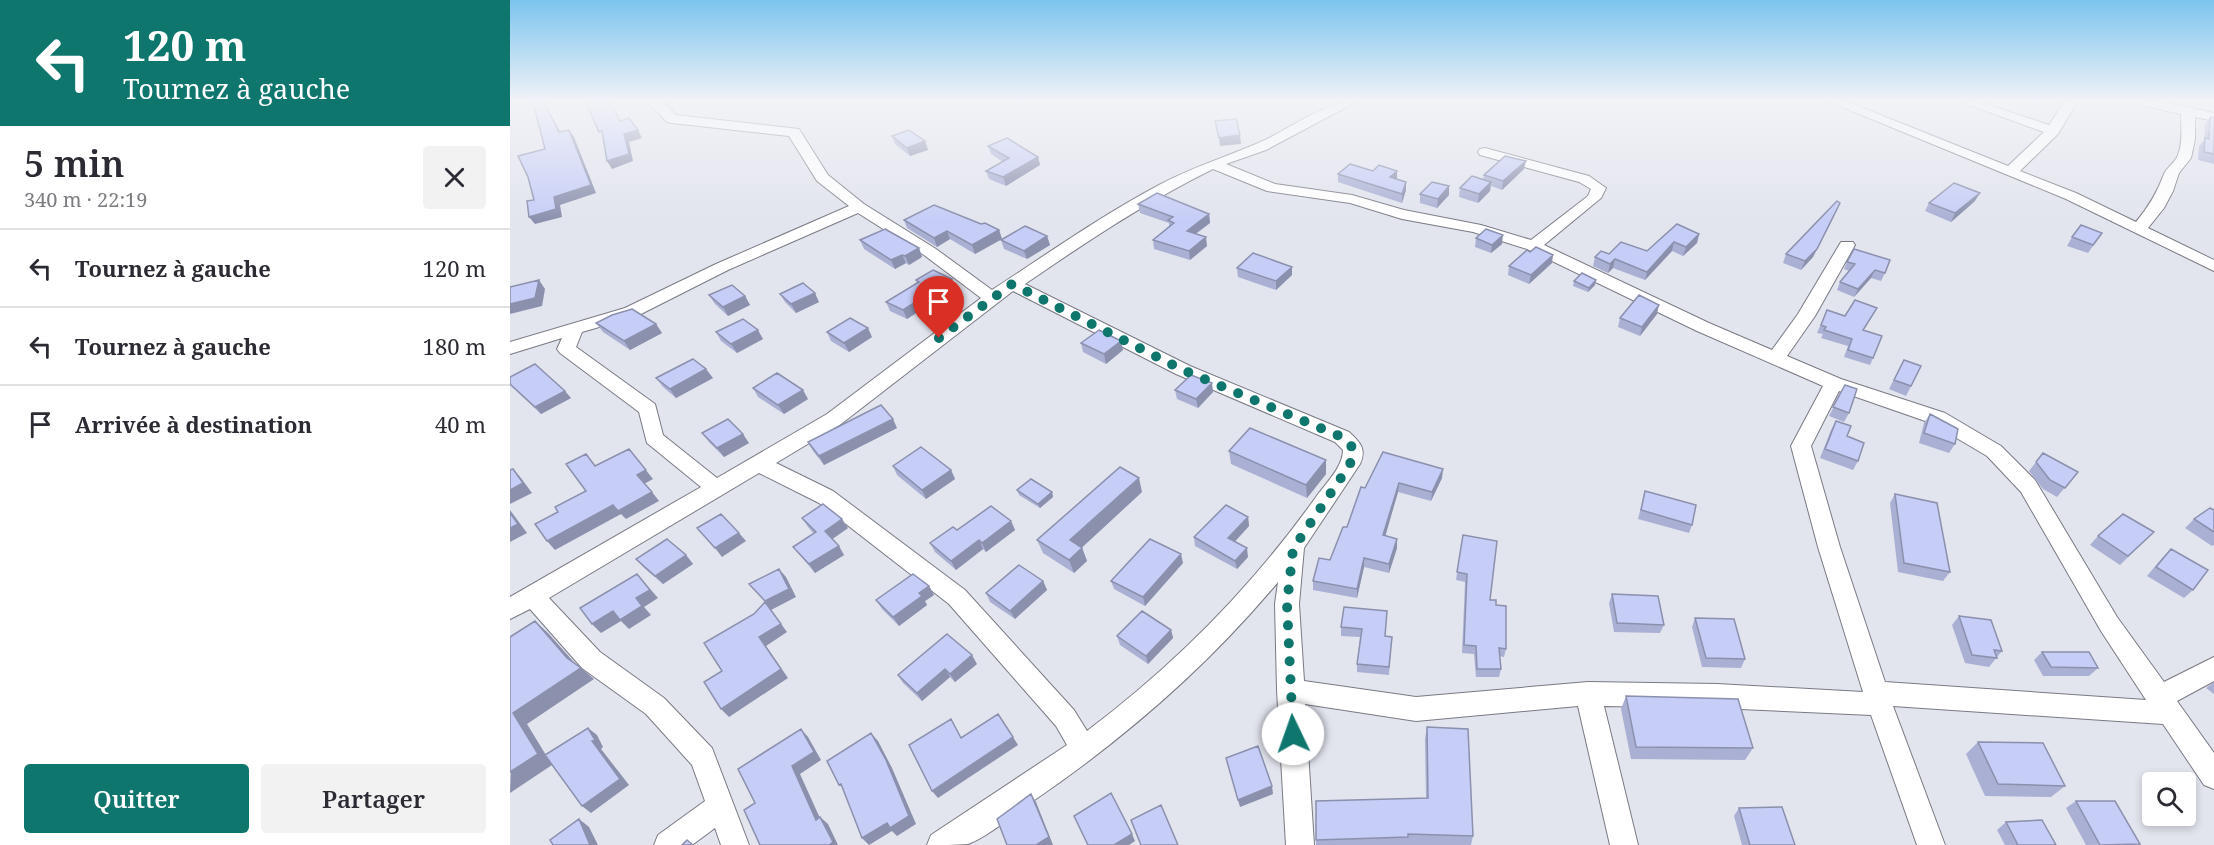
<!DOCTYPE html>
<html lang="fr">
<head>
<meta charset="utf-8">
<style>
  :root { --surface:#fff; --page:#f2f2f3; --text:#2b2b33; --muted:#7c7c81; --line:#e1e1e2; --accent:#0f766e }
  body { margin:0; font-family:"Noto Serif",serif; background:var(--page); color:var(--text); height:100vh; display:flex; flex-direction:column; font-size:22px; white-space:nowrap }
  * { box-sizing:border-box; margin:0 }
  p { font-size:20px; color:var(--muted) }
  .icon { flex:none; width:33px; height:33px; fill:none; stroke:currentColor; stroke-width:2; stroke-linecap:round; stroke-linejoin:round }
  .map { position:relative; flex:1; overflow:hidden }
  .panel { display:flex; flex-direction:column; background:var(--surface); width:510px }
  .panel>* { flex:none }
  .guide { background:#0f766e; color:#fff; overflow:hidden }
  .controls { position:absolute; left:1632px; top:772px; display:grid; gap:12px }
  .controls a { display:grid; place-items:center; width:54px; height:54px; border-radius:6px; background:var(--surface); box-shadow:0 3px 9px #0003; font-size:30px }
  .pin { position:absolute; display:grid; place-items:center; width:51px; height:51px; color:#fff; margin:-62px -26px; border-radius:50% 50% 50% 0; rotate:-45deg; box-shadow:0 0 6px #0007 }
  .pin .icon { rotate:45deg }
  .me { position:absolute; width:66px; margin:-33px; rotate:357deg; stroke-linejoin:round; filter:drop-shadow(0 0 4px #0008) }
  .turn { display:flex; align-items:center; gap:21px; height:126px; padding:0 24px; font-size:27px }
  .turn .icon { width:78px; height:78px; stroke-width:2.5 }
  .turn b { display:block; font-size:42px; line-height:51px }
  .round { display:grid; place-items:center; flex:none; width:63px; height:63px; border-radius:6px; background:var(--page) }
  .overview { display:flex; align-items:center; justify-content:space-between; height:102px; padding:0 24px }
  h1 { font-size:36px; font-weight:600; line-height:45px }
  .primary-button { display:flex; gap:12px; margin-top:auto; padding:12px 24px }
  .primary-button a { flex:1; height:69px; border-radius:6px; background:var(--accent); color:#fff; font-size:24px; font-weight:600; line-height:69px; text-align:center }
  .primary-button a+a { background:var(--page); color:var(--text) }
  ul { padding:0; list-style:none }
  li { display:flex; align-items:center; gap:18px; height:78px; padding:0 24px; border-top:2px solid var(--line) }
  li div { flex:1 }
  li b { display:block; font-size:22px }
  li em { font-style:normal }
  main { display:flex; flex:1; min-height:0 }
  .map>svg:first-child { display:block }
</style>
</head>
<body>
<main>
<section class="panel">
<div class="guide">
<div class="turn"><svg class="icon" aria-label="left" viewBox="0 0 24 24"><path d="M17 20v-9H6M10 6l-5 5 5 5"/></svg><div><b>120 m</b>Tournez à gauche</div></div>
</div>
<div class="overview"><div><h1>5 min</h1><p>340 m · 22:19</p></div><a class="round"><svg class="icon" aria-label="close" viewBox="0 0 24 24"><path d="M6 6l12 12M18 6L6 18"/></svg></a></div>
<ul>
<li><svg class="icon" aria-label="left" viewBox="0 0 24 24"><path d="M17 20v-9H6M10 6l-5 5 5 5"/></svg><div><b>Tournez à gauche</b></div><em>120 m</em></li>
<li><svg class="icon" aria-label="left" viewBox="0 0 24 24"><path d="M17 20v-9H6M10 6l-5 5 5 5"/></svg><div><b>Tournez à gauche</b></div><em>180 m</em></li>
<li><svg class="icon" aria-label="arrive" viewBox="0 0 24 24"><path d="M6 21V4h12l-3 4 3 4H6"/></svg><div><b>Arrivée à destination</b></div><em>40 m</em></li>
</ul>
<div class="primary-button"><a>Quitter</a><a>Partager</a></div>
</section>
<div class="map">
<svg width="1704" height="845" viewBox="0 0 1704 845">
  <rect width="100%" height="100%" fill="#e2e4ee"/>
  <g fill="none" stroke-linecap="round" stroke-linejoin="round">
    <g stroke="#797a83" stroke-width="2">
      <path id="street" d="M138,102H152L166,115L289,129L318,175L354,204L426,249L482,290C537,254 591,216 649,185C680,168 713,158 746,144C778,131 811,102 846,102L756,150L716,164L765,184L842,195L894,210L971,225L1021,240L1078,196L1081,189L1069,182L970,155L968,152L970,149L975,148L1079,176L1096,188L1091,198L1034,245L1199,323L1262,350L1288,314L1331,242H1343L1345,245L1305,316L1277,356L1331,379L1435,413L1491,446L1525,480L1607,617L1654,682L1704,657V681L1667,701L1704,753V789L1694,785L1653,724L1383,706L1435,845H1407L1361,715L1207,708L1094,706L1128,845H1100L1068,706L906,721L795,704L804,845H776L767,690L765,604L768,582C697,667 614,739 523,801C505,814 477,837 458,844C447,845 429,845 417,845L421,835L557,745L546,726L439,604L309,503L249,473L39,598L90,652L154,698L202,748L239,845H211L205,828L182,845H144L148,835L195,801L182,765L136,714L72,668L20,609L0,619V597L191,487L137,443L129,412L50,353L47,349L52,338L0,354V342L115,308L206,264L339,206L307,181L279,136L162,123L157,122ZM703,169L757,191L840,203L892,219L963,232L1017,249L1187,331L1313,386L1281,446L1308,547L1353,692L1207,684L1078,682L906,697L794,681L789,604L794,548L850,464C857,449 850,442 839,432L680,366L515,284C576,242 636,202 703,169ZM348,213L414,255L471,298L317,414L207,478L153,435L145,404L66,347L72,332L127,316L218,270ZM503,291L666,374L825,442L833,450C833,467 816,483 806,497C742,587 666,664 577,731L564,710L455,590L323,491L266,463L331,424ZM1329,391L1421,423L1477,456L1511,492L1591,631L1636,700L1375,682L1330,547L1301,446Z
        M1320,102H1338L1498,166L1534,132L1451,102H1470L1539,125L1554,102H1567L1548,134L1510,171L1566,193L1626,222C1639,206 1647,193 1654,174C1657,167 1665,163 1668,155C1673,143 1671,127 1671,114L1630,105L1629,102H1654L1704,113V121L1685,117V139L1681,158L1669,173L1663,191L1654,208L1638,228L1704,260V271L1556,199Z"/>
    </g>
    <use href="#street" fill="#fff" fill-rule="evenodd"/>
  </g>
  <path fill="#aab0d4" d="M1700,117L1704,118V164L1688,160L1689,146L1694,140L1695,125Z
    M382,136L415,141L418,150L400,156L385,144Z
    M478,146L528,157L530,165L496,186L479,179L476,171L493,162L481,154Z
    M1014,169L992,190L981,186L980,191L968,203L949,197L950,188L973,180L974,175Z
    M863,171H887V179L896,190L892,203L828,182V174Z
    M939,186V195L927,208L910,203V194Z
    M1465,201L1441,222L1415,211L1419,203Z
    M628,204L699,214L700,223L686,234L697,246L680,260L644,249L643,240L659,226V223L630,213Z
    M1326,212L1303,257L1291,270L1273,263L1276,254Z
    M394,220L471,224L489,230L492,239L465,254L440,239L427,247L397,228Z
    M1592,233L1578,253L1557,246L1562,237Z
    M1189,234L1187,243L1173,256L1162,251L1135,280L1103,268L1098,273L1083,266L1085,257L1099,254L1137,251Z
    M537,236L540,245L517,259L494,249L491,240Z
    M966,238L992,244L981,253L965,247Z
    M350,240L409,248L412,257L399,265L396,263L385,269L354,249Z
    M1020,252L1042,263L1019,284L998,275L999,266Z
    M1337,262L1375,273L1371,281L1361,278L1344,297L1327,290L1330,282L1339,271L1334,269Z
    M782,267V275L766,290L728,277L727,268Z
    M406,280L445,288L397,319L380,311L376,302L407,283Z
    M1086,280L1085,285L1078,292L1063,286L1064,281Z
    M270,294L309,302L286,313L275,302Z
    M199,295L235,296L240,305L218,316L205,304Z
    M1367,308L1354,330L1363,358L1360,365L1334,357L1338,346L1311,338L1313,334L1307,333L1317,310L1335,316Z
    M1147,314L1130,336L1108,327L1110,318Z
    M86,323L146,324L152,333L120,350L93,332Z
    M206,332L253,339L227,353L211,341Z
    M317,332L362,337L339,352L321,341Z
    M571,343L613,350L596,364L573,352Z
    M1394,360L1401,386L1396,396L1379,389Z
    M0,377L61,398L31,414L0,385Z
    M146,378H203L166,398L153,387Z
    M1335,385L1339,413L1334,422L1319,416Z
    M243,388L298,399L274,414L248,397Z
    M665,390L703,392L688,408L667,399Z
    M1420,414L1445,444L1439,453L1409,443L1414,423Z
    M1326,421L1337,436L1348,461L1343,470L1310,458L1321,430Z
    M387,428L314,465L303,451L298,442Z
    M192,433L239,443L214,457L199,442Z
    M719,451L816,460V474L797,498L721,464Z
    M873,452L932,478L921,501L888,492L875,536L887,539V548L879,573L854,567L847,598L803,590V581L820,560L837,527L855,488Z
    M1533,453L1568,472L1547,497L1533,489L1519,471Z
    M383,466L441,470L445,479L416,499L387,475Z
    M507,490L542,492L543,497L530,508L509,495Z
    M1135,491L1182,525L1179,533L1128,519Z
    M632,492L572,547L577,561L564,573L533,553L527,540Z
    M1385,494L1440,572L1433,581L1388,572L1380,503Z
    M1704,510V545L1702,546L1675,528L1684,519Z
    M738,517L739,526L725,541L738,557L727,569L685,546L684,537Z
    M292,518L338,528L322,539L334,555L305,573L283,547L304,534L298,527Z
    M501,521L505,530L476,552L473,549L446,570L425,552L420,543Z
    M1644,532L1610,565L1580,545L1588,536Z
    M953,535L980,600L986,605L996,649L994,657L989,656L991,669L989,677H966L964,654L952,653L955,582L946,580Z
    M1661,549L1683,590L1674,598L1637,576L1652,558Z
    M176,555L183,564L153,584L134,568L126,559Z
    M673,563L635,606L604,589L601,581Z
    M533,581L537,590L505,619L480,602L476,593Z
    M419,586L424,595L415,601L417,605L389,626L372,609L366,600Z
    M1102,594L1154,625L1150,633L1104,632L1099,603Z
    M834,607L875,636L882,637L879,675L847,672V664L850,637L831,636V627Z
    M1449,616L1492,651L1479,667L1455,663L1442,625Z
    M1185,618L1235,659L1231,668L1192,667L1182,627Z
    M661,630L663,638L638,664L610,645L607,636Z
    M1532,652L1588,668L1579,676H1533L1524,660Z
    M467,664L445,682L440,677L412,701L393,683L388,675Z
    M1704,682V694L1696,688Z
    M1116,696L1243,748L1235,760L1121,759L1111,709Z
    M917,727L963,836L961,845H806V840L916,798L915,739Z
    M1468,742L1555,786L1541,797L1475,796L1456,754Z
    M1566,801L1630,844L1576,845L1556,808Z
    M1229,808L1285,845H1232L1224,816Z
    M1496,822L1546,845H1495L1487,830Z"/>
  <path fill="#8b90ad" d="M34,102L54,139L49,132Z
    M59,130L64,137L86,193L50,205L52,217L25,224L19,217Z
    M128,130L132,138L119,142L123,161L102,169L97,161L114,134Z
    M730,135L731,144L710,146L709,138Z
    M415,141L418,150L400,156L397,148Z
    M528,157L530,165L496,186L493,177Z
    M1016,161L1014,169L992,190L993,181Z
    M887,171V179L880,177Z
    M896,182V190L892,203V194Z
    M981,182L980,191L968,203L969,194Z
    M939,186V195L927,208L928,199Z
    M1470,193L1465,201L1441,222L1445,213Z
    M1330,203L1303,257L1291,270L1295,261Z
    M699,214L700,223L678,239L677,231Z
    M489,230L492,239L465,254L462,245Z
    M437,231L440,239L427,247L424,238Z
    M1189,234L1187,243L1173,256L1176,247Z
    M993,235L992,244L981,253L982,245Z
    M537,236L540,245L517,259L514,251Z
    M696,237L697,246L680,260L679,251Z
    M1164,242L1162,251L1135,280L1137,272Z
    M409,248L412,257L399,265L395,256Z
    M392,255L396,263L385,269L381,260Z
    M1043,255L1042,263L1019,284L1021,275Z
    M1105,259L1103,268L1098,273L1100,264Z
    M782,267V275L766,290V281Z
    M1365,270L1361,278L1344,297L1348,289Z
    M442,279L445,288L397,319L393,310Z
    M29,280L35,289L32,306L0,314V304Z
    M1086,280L1085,285L1078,292L1079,288Z
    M305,293L309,302L286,313L281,304Z
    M235,296L240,305L218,316L213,307Z
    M1149,305L1147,314L1130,336L1132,327Z
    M146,324L152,333L120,350L114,341Z
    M358,328L362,337L339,352L334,343Z
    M248,330L253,339L227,353L221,344Z
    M611,341L613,350L596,364L594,354Z
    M196,369L203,378L166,398L160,389Z
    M702,383L703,392L688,408L686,399Z
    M293,390L298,399L274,414L268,405Z
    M55,391L61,398L31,414L25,407Z
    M383,419L387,428L314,465L309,456Z
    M233,434L239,443L214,457L207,448Z
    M119,449L143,479L134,484L127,475Z
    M816,460V474L797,498L796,485Z
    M3,469L11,478L22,493L0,504V490Z
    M933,469L932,478L921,501L922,492Z
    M441,470L445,479L416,499L412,490Z
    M629,478L632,492L565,554L560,540Z
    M889,483L888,492L873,544V535Z
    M142,492L149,501L116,519L111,514L45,550L37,541L103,505Z
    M542,492L543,497L530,508L528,504Z
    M0,510L17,533L0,542Z
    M738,517L739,526L720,547L718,538Z
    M332,519L338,528L321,540L315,531Z
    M501,521L505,530L476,552L472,543Z
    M229,533L236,541L212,557L205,548Z
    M887,539V548L879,573V564Z
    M469,540L473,549L446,570L441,561Z
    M329,546L334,555L305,573L299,564Z
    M572,548L577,561L564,573L559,560Z
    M737,548L738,557L727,569L725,561Z
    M671,554L673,563L635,606L633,597Z
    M176,555L183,564L153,584L145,576Z
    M854,558V567L847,598V589Z
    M269,569L276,577L286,597L261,610L255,601Z
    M127,574L148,598L134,607L141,615L119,629L111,621L91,633L82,624Z
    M533,581L537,590L505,619L500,611Z
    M419,586L424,595L415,601L417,605L389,626L383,617L409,593Z
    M255,602L277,632L256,646L278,678L219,717L211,709L249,637Z
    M25,621L38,633L70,669L71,668L84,679L17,724L42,765L0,793L3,713L57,658Z
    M661,630L663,638L638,664L636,656Z
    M462,655L467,664L445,682L440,674Z
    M435,669L440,677L412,701L407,693Z
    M78,728L87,735L93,747L91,749L119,785L81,813L72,806L82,741Z
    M291,729L298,737L311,760L290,774L314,827L306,820L282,766Z
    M361,733L368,741L382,768L406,824L387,836L382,831L359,845L352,838Z
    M503,737L508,745L428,798L422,791Z
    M762,786L763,794L730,807L728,800Z
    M521,794L526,802L543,845H526Z
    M310,817L318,824L328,845H319Z
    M69,819L79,827L88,845H80Z
    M622,834L625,841L619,845H604Z"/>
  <path fill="#c6cdf7" stroke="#8b90ad" stroke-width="1.5" d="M23,102H34L49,132L59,130L81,185L44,197L46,209L19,217L17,201L24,200L18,177L8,156L35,149Z
    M76,102H100L110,121L119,118L128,130L114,134L119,154L97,161L92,131L89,132Z
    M1700,117L1704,118V154L1694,152L1695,138L1699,139Z
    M726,119L730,135L709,138L705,121Z
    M399,130L415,141L397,148L382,136Z
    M497,138L528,157L493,177L476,171L499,158L478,146Z
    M995,156L1016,161L993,181L974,175Z
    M840,164L863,171L869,165L887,171L880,177L896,182L892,194L828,174Z
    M962,176L981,182L969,194L950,188Z
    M922,182L939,186L928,199L910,194Z
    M1444,183L1470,193L1445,213L1419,203Z
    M647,193L699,214L677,231L696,237L679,251L643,240L664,223L658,220L663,217L628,204Z
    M1327,201L1330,203L1307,249L1295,261L1276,254Z
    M424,205L471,224L475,223L489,230L462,245L437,231L424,238L394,220Z
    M1167,224L1189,234L1176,247L1164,242L1137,272L1105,259L1100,264L1085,257L1091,251L1099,254L1111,242L1137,251Z
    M1571,225L1592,233L1583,245L1562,237Z
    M515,226L537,236L514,251L491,240Z
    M375,229L409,248L395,256L392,255L381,260L350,240Z
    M976,229L993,235L982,245L966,238Z
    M1026,247L1043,255L1021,275L999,266L1017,250L1020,252Z
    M1344,249L1380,260L1375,273L1365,270L1348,289L1330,282L1345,264L1337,262Z
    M743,253L782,267L766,281L727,268Z
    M423,270L442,279L393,310L376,302L409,282L406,280Z
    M1072,273L1086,280L1079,288L1064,281Z
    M29,280L25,298L0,304V287Z
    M293,283L305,293L281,304L270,294Z
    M222,285L235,296L213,307L199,295Z
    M1129,295L1149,305L1132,327L1110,318Z
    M1345,300L1367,308L1353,330L1372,336L1363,358L1338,350L1342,339L1314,330L1316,327L1311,325L1317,310L1335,316Z
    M122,309L146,324L114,341L86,323L102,315Z
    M340,318L358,328L334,343L317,332Z
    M233,319L248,330L221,344L206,332Z
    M589,330L611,341L594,354L571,343Z
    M183,359L196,369L160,389L146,378Z
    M1394,360L1411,366L1401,386L1384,380Z
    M25,364L55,391L25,407L0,384V377Z
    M267,373L293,390L268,405L243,388Z
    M681,375L702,383L686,399L665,390Z
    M1335,385L1347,389L1339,413L1323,407Z
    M371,405L383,419L309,456L298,442Z
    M1420,414L1448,429L1445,444L1414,433Z
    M218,419L233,434L207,448L192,433Z
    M1326,421L1341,426L1337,436L1354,443L1348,461L1315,449Z
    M740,428L816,460L796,485L719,451Z
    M411,447L441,470L412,490L383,466Z
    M119,449L136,470L127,475L142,492L108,511L103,505L37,541L25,524L48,512L45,507L76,491L56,464L76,454L85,466Z
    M873,452L933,469L922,492L889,483L873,535L887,539L879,564L854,558L847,589L803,581L809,558L820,560L833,527H837L851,487L855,488Z
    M1533,453L1568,472L1555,488L1540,480L1526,462Z
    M610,467L629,478L560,540L572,548L559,560L527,540Z
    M3,469L13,483L0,490V470Z
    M521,479L542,492L528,504L507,490Z
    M1135,491L1186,505L1182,525L1131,510Z
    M1385,494L1427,503L1440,572L1394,563Z
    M313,504L332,519L315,531L329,546L299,564L283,547L306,532L292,518Z
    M716,505L738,517L718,538L737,548L725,561L684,537Z
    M481,506L501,521L472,543L469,540L441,561L420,543L443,527L447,530Z
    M1700,508L1704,510V532L1684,519Z
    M0,513L8,524L0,528Z
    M211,514L229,533L205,548L187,528Z
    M1613,514L1644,532L1618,556L1588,536Z
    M953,535L987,541L980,600H986V605L996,606V649L989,648L991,669H967L966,646L954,645L957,574L947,572Z
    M157,539L176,555L145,576L126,559Z
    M640,539L671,554L633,597L601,581Z
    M1661,549L1698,570L1683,590L1646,567Z
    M509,565L533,581L500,611L476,593Z
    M269,569L279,589L255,601L239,584Z
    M127,574L140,590L126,598L132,606L110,620L103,611L82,624L70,608Z
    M403,574L419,586L409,593L412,596L383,617L366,600Z
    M1102,594L1148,596L1154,625L1107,623Z
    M255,602L271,624L249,637L271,669L211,709L194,682L212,671L194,643L244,614Z
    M834,607L877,611L875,636L882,637L879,667L847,664L852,629L831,627Z
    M632,611L661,630L636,656L607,636Z
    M1449,616L1481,620L1492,651L1484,650L1487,658L1462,655Z
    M1185,618L1224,619L1235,659L1196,658Z
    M25,621L57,658L71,668L3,713L28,754L0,772V637Z
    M437,634L462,655L440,674L435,669L407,693L388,675Z
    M1532,652H1579L1588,668L1541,667Z
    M1116,696L1228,699L1243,748L1126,747Z
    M488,714L503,737L422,791L399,745L441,719L451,738Z
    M917,727L958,729L963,836L898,834V837L806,840V801L918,798Z
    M78,728L85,740L82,741L110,779L72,806L35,755Z
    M291,729L304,752L282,766L306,820L310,817L323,842L319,845H250L234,810L245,803L228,769Z
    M361,733L376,760L399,816L380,828L377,823L352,838L331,784L329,785L317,761Z
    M1468,742L1533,743L1555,786L1488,784Z
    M748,746L762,786L728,800L716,758Z
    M601,793L622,834L604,845H578L564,816Z
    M521,794L539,837L526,845H497L487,819Z
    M1566,801H1605L1630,844L1590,845Z
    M651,805L668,845H631L621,820Z
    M1272,807L1285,845H1240L1229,808Z
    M69,819L80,845H43L40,840Z
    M1532,820L1546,845H1508L1496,822Z
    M177,840L183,845H172Z"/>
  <linearGradient id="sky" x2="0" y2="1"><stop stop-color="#7cc4ee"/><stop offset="0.46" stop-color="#f2f3f7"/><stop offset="1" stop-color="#f2f3f7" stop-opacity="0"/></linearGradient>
  <rect width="1704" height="221" fill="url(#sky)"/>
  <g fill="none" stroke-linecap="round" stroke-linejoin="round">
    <path stroke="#0f766e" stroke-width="10" stroke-dasharray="0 18" d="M429,338L502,284L673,370L832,437L843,448V457L839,466L783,549L777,604L783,734"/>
  </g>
</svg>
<div class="controls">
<a><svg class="icon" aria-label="search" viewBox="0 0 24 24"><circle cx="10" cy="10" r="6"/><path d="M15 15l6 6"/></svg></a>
</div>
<div class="pin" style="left:429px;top:338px;background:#d93025"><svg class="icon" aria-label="arrive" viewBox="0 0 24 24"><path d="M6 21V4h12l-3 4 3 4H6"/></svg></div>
<svg class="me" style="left:783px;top:734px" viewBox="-20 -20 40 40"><circle r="19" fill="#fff"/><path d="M0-13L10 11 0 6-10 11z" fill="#0f766e"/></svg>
</div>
</main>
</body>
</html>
